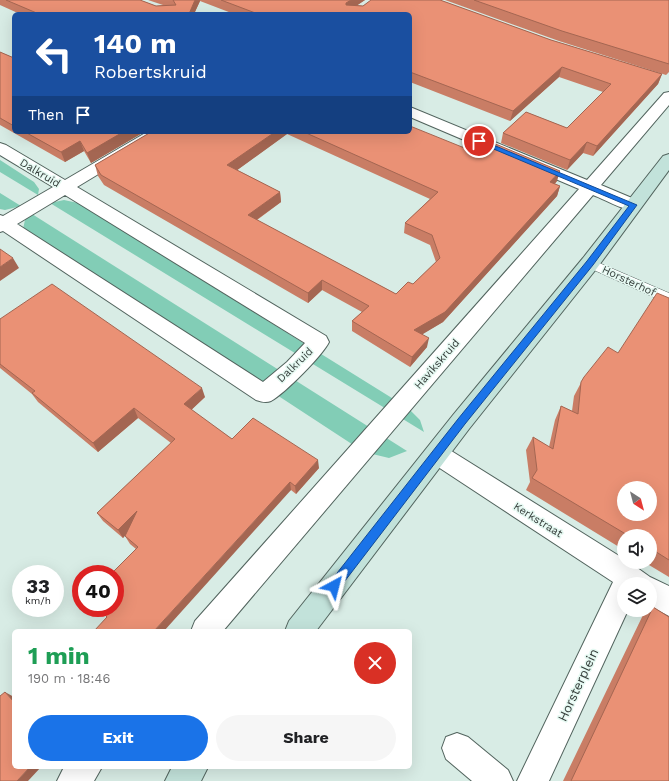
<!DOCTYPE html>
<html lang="en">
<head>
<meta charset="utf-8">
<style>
  :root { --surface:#fff; --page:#f6f6f6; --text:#202124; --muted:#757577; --accent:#1a73e8 }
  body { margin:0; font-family:"Work Sans",sans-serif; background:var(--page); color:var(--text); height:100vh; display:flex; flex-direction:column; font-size:15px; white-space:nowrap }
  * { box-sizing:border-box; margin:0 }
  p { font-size:13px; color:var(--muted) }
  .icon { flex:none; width:22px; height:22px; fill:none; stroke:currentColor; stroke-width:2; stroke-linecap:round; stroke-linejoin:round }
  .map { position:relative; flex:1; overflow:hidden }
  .panel { position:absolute; left:12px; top:629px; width:400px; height:140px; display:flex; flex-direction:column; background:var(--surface); border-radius:6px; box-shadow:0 4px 16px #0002 }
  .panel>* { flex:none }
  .top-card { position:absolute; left:12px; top:12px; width:400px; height:122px; border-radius:6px; box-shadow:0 4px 16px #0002; background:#1a4fa0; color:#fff; overflow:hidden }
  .needle { width:26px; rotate:144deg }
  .controls { position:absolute; left:617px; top:481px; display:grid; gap:8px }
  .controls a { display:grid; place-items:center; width:40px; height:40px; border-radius:50%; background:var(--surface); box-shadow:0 4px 16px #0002; font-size:20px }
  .speed { position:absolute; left:12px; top:565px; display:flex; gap:8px; font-size:20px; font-weight:700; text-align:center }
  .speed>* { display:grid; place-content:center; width:52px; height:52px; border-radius:50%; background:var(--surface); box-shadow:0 4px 16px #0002; line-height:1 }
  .speed small { font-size:10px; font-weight:400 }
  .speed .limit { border:6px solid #d22; background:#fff; color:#111 }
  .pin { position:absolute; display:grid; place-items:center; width:34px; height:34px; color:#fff; margin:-17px; border:2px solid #fff; border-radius:50%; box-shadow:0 1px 4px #0007 }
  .me { position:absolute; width:44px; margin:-22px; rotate:38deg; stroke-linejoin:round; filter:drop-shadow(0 0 3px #0008) }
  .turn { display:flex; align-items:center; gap:14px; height:84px; padding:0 16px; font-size:18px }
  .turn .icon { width:52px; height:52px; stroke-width:2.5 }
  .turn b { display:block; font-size:28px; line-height:34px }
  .then { display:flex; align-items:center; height:38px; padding:0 16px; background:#0003; gap:8px; font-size:15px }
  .round { display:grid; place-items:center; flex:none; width:42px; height:42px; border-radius:21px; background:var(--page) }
  .head { display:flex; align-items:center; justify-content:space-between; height:68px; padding:0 16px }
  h1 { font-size:24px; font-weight:700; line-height:30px; color:#1e9e55 }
  .action { display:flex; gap:8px; margin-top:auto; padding:8px 16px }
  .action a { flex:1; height:46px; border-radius:24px; background:var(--accent); color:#fff; font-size:16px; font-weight:700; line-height:46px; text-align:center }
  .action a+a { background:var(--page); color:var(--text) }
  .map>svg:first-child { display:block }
</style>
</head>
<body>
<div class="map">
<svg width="669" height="781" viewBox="0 0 669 781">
  <rect width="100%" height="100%" fill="#d8ece5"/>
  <path fill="#82cdb6" d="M0,160L34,182L39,189L38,195L0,172Z
    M0,193L21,206L5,210L0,209Z
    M64,200L78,203L408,408L420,420L424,432L50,203Z
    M32,214L407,451L389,458L364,452L23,229L25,220Z"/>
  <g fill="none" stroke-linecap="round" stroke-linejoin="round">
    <g stroke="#52645e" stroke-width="1">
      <path id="lane" d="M590,259L669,293V304L585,266L584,263L585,260Z"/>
    </g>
    <g stroke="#52645e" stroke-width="2">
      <path id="street" d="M669,92V105L601,185L639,201L642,205L639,209C625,213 607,200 593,195L223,631H191L195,621L579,189L410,117V107L587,180L664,93Z
        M147,132H166L163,135L77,187L326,336L329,342C322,356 285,393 271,401C266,403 262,402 256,400L3,231L0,232V215L3,216L53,187L0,155V143L6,145L65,180ZM65,195L305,343L287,362L263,382L17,224Z
        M437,444L445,447L624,559V562H629L650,577L669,586V616L650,606V584H624V610H628L549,781H517L613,582L429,461L425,454L429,447Z
        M457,733L468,737L508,770L513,781H472L446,759L442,748L446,737Z
        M64,767H102L94,781H57Z"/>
    </g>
    <g stroke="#52645e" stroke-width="2">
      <path id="secondary" d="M669,154V170L597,268L469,429L316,631H285L289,621L453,415L583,258L663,156Z
        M172,767H208L201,781H165Z"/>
    </g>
    <use href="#lane" fill="#fff" fill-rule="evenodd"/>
    <use href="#street" fill="#fff" fill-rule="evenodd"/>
    <use href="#secondary" fill="#c2e2da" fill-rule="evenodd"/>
  </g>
  <path fill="#c97d65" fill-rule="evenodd" d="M0,0H140L156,6L163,5L148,0H365L357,5L363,6L371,0H440L551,40L662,74L658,84L593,156L583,153L567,170L501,143L503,133L526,112L567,128L603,92L559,77L510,121L410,82V14H234L200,1L194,14H20L0,5Z
    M445,0H669V72L666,75L559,41Z
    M0,52L14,58V132H144L91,163L84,151L65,162L0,125Z
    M151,132H410L462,147L557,181L555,184L560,186L557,196L443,322L422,334L427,347L410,367L352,331V321L362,312L322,290L308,303L104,185L98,176L95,165ZM287,134L430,199L405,223L404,233L430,245L436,262L413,284L396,294L257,220L281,202L280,192L237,170Z
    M669,298V577L644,562H650V536H624V550L526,490L530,482L526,450L533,437L549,447L555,420L561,406L572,411L574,396L584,377L618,353Z
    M0,319L205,397L191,410L232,439L319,468L296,494L291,490L107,617L97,608L136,549L130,544L125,536V535L123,538L103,521L97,513L171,443L138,418L98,452L38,402L32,394L0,368Z
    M653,607L669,781H563L643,615Z"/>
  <path fill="#a46652" d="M195,0H200V1L194,14H189Z
    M351,0H365L346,13V3Z
    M562,67L559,77L510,121L513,111Z
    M662,74L658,84L593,156L597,146Z
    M123,132H144L91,163L87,153Z
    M275,132H287V134L229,176L227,165Z
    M80,141L84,151L65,162L61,152Z
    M587,142L583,153L567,170L570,160Z
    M560,171L557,181L547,192L550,182Z
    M560,186L557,196L443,322L413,340L414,330Z
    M280,192L281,202L249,225L248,215Z
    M13,258L19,268L0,281V267Z
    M322,280V290L308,303V293Z
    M429,338L427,347L410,367L412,357Z
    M202,388L205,397L187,414L184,404Z
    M134,408L138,418L98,452L93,443Z
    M318,460L319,468L296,494L295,486Z
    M290,482L291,490L164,631H154Z
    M137,511L141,519L123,538L118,530Z
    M5,692L14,697V702Z
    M30,767H41L28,781H17Z"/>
  <path fill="#ea9175" stroke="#a46652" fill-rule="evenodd" d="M6,0H140L156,6L176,5L173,0H195L189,14H39Z
    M221,0H351L346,3V5L363,6L371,0H440L551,40L662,74L597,146L587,142L570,160L503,133L526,112L567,128L611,84L562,67L513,111L410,72V14H258Z
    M474,0H669V64L562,31Z
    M0,52L14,58V126L0,118Z
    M410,126L462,147L480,153L491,143L498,145L560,171L550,182L560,186L490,263L445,312L414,330L429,338L412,357L352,321L369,306L322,280L308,293L101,175L95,165L151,132H275L227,165L280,192L248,215L396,294L408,282L413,284L440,258L432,235L405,223L438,192L304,132H410Z
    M25,132H123L87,153L80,141L61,152Z
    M0,249L13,258L0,267Z
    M52,284L202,388L184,404L232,439L253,418L318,460L295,486L290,482L154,631H94L107,617L98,608H115V574H111L138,547L125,536L137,511L118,530L97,513L175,439L134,408L93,443L32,393L35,391L0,364V319Z
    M657,293L669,298V560L650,548V536H629L532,478L537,470L533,437L553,449L561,406L578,414L581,382L584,377L608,347L618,353ZM624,488H650V514H624Z
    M653,607L669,617V781H571Z
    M5,692L14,702V767H30L17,781H0V696Z"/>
  <path fill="#1a73e8" stroke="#114b97" d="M479,139L637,205L593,265L465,424L338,590L334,591L330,590L329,586L330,582L458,419L587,261L629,206L477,142L476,141Z"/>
  <g text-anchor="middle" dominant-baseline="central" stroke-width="3" stroke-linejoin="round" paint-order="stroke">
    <g font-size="11" fill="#353d3a" stroke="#e5f9f2">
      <text transform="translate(40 173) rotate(31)">Dalkruid</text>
      <text transform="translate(629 281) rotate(25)">Horsterhof</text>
      <text transform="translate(437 364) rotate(-49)">Havikskruid</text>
      <text transform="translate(295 365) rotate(-44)">Dalkruid</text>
      <text transform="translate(538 520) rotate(32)">Kerkstraat</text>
    </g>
    <g font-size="13" fill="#353d3a" stroke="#e5f9f2">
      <text transform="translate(578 685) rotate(-65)">Horsterplein</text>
    </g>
  </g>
</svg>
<div class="controls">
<a><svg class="needle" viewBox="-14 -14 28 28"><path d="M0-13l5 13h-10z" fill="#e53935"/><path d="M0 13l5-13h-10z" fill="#757577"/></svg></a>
<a><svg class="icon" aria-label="sound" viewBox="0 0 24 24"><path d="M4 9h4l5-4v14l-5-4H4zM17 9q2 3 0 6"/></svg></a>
<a><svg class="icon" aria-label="layers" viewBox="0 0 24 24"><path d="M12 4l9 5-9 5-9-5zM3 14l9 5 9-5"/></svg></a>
</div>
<div class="speed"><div>33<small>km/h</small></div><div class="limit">40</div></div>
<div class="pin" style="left:479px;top:141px;background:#d93025"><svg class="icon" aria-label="arrive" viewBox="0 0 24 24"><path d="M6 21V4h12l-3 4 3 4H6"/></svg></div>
<svg class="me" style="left:334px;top:586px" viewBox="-20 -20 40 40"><path d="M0-17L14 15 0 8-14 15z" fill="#1a73e8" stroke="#fff" stroke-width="4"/></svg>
<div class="top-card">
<div class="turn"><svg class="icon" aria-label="left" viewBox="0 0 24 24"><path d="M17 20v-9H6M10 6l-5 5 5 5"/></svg><div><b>140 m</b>Robertskruid</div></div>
<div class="then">Then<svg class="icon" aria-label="arrive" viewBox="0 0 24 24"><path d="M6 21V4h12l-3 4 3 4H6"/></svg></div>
</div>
<section class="panel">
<div class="head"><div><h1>1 min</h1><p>190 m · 18:46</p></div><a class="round" style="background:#d93025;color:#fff"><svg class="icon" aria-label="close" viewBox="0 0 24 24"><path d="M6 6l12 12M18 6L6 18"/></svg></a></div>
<div class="action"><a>Exit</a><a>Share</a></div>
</section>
</div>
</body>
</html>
